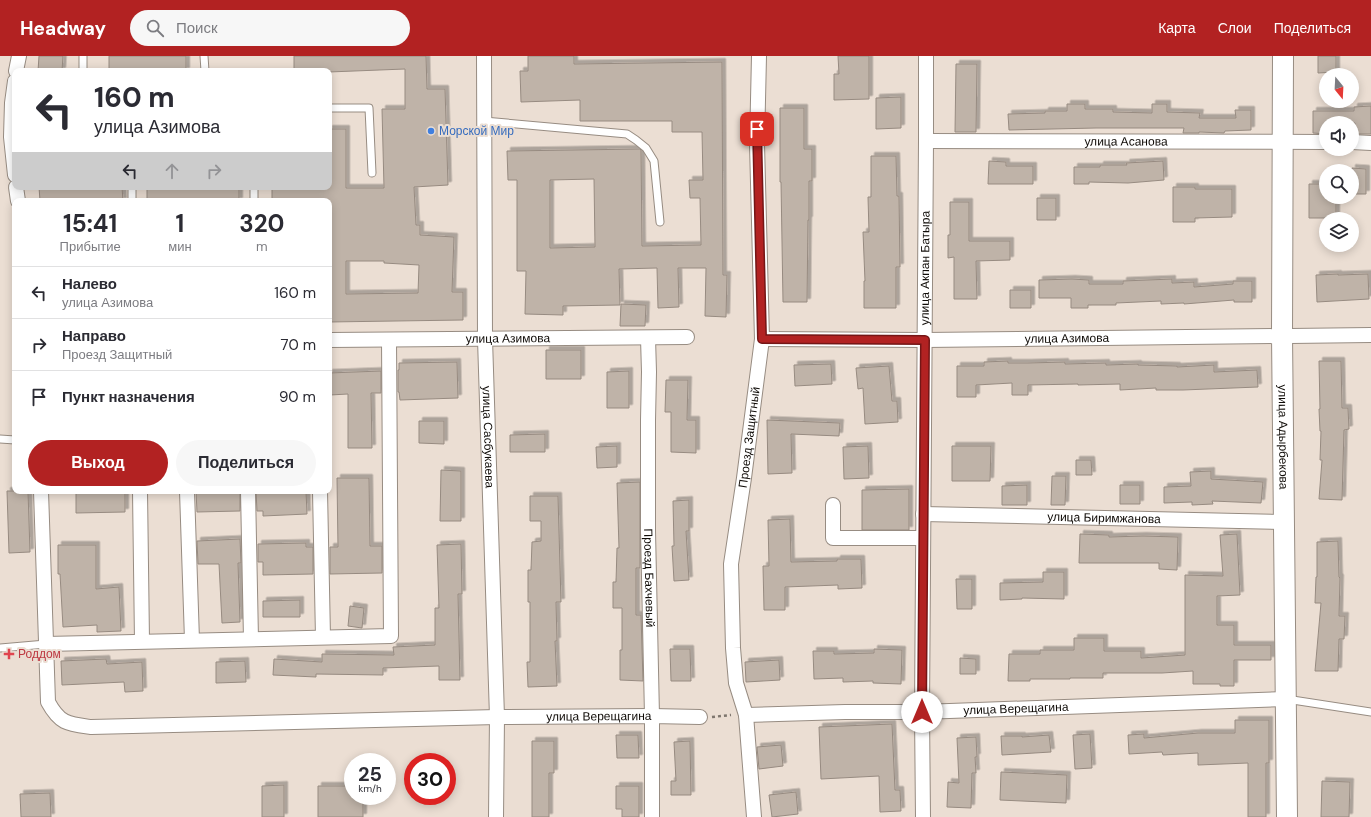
<!DOCTYPE html>
<html lang="ru">
<head>
<meta charset="utf-8">
<style>
  :root { --surface:#fff; --page:#f7f7f7; --text:#2b2b33; --muted:#7c7c81; --line:#e1e1e2; --accent:#b22222 }
  body { margin:0; font-family:"DM Sans",sans-serif; background:var(--page); color:var(--text); height:100vh; display:flex; flex-direction:column; font-size:15px; white-space:nowrap }
  * { box-sizing:border-box; margin:0 }
  p { font-size:13px; color:var(--muted) }
  .icon { flex:none; width:22px; height:22px; fill:none; stroke:currentColor; stroke-width:2; stroke-linecap:round; stroke-linejoin:round }
  .map { position:relative; flex:1; overflow:hidden }
  .side { position:absolute; left:12px; top:142px; width:320px; height:296px; display:flex; flex-direction:column; background:var(--surface); border-radius:8px; box-shadow:0 2px 10px #0003 }
  .side>* { flex:none }
  .hud { position:absolute; left:12px; top:12px; width:320px; height:122px; border-radius:8px; box-shadow:0 2px 10px #0003; background:#fff; color:var(--text); overflow:hidden }
  .needle { width:26px; rotate:162deg }
  .tools { position:absolute; left:1319px; top:12px; display:grid; gap:8px }
  .tools a { display:grid; place-items:center; width:40px; height:40px; border-radius:50%; background:var(--surface); box-shadow:0 2px 10px #0003; font-size:20px }
  .speed { position:absolute; left:344px; top:697px; display:flex; gap:8px; font-size:20px; font-weight:700; text-align:center }
  .speed>* { display:grid; place-content:center; width:52px; height:52px; border-radius:50%; background:var(--surface); box-shadow:0 2px 10px #0003; line-height:1 }
  .speed small { font-size:10px; font-weight:400 }
  .speed .limit { border:6px solid #d22; background:#fff; color:#111 }
  .pin { position:absolute; display:grid; place-items:center; width:34px; height:34px; color:#fff; margin:-17px; border-radius:8px; box-shadow:0 2px 6px #0006 }
  .me { position:absolute; width:44px; margin:-22px; rotate:0deg; stroke-linejoin:round; filter:drop-shadow(0 0 3px #0008) }
  .turn { display:flex; align-items:center; gap:14px; height:84px; padding:0 16px; font-size:18px }
  .turn .icon { width:52px; height:52px; stroke-width:2.5 }
  .turn b { display:block; font-size:28px; line-height:34px }
  .lanes { display:flex; align-items:center; height:38px; padding:0 16px; background:#0003; justify-content:center; gap:20px; direction:ltr }
  .lanes .off { opacity:.35 }
  .eta { display:flex; justify-content:space-evenly; align-items:center; height:68px; text-align:center }
  .eta b { font-size:24px; font-weight:700; line-height:28px }
  .cta { display:flex; gap:8px; margin-top:auto; padding:8px 16px }
  .cta a { flex:1; height:46px; border-radius:24px; background:var(--accent); color:#fff; font-size:16px; font-weight:700; line-height:46px; text-align:center }
  .cta a+a { background:var(--page); color:var(--text) }
  ul { padding:0; list-style:none }
  li { display:flex; align-items:center; gap:12px; height:52px; padding:0 16px; border-top:1px solid var(--line) }
  li div { flex:1 }
  li b { display:block; font-size:15px }
  li em { font-style:normal }
  header { display:flex; align-items:center; gap:24px; box-sizing:border-box; height:56px; padding:0 20px; background:var(--accent); color:#fff }
  header strong { font-size:19px }
  nav { display:flex; gap:22px; margin-inline-start:auto; font-size:14px }
  .search { width:280px; height:36px; background:var(--page); display:flex; align-items:center; gap:10px; box-sizing:border-box; padding:0 14px; border-radius:22px; color:var(--muted); font-size:15px }
  .map>svg:first-child { display:block }
</style>
</head>
<body>
<header>
<strong>Headway</strong>
<div class="search"><svg class="icon" aria-label="search" viewBox="0 0 24 24"><circle cx="10" cy="10" r="6"/><path d="M15 15l6 6"/></svg>Поиск</div>
<nav><a>Карта</a><a>Слои</a><a>Поделиться</a></nav>
</header>
<div class="map">
<svg width="1371" height="761" viewBox="0 0 1371 761">
  <defs>
    <filter id="shadow"><feDropShadow dx="3.5" dy="-3.5" stdDeviation="0" flood-color="#0004"/></filter>
  </defs>
  <rect width="100%" height="100%" fill="#ebded3"/>
  <path fill="#bfb3a8" stroke="#978b81" fill-rule="evenodd" filter="url(#shadow)" d="M39,0H63L62,15H38Z
    M109,0H186V15H109Z
    M294,0H426L427,33H445L448,129L414,131L416,169H420V179L454,181L452,236H463V264L329,266V145H272V131H329V73H346V132H384L382,53H405V13L329,16V15H294ZM346,205H384V207L419,209L418,237L346,238Z
    M528,0H574V8L722,6L723,219H727L726,261L705,260L706,212H678L679,251L658,252L657,212L619,213L620,249L563,250V259L525,258L526,215H517V124H508L507,95L640,93L641,94L642,190L701,189L700,142H690L689,124H703L702,76H672V65H580V44L521,46L520,15H528ZM594,123L595,191L550,192V124Z
    M838,0H869V43L834,44V18H839Z
    M1318,0H1336V16L1318,17Z
    M956,8H977L976,76H955Z
    M901,41V72L876,73V42Z
    M1067,48H1085V53H1113V56L1152,57V48H1167V56L1200,57L1199,62H1236L1235,54H1251V74L1225,75L1224,77L1199,76V77H1183L1184,72H1096L1009,74L1008,58L1045,57V55H1067Z
    M1371,50V78H1355V67H1326V78L1313,77V55H1354V51Z
    M780,52H804V93H812V125H809V164H808L807,246H783L781,126H780Z
    M871,100H896L897,140H899L900,211H896V252H864V225H865L863,176H869L868,141H871Z
    M989,105L1006,106V110H1033V128H988Z
    M1163,105L1164,124L1128,127L1089,126V128H1074V111H1100V109H1127L1126,107Z
    M1352,112L1366,113V138H1352Z
    M1309,128H1326V141H1336V162H1309Z
    M39,131H122L123,145H40Z
    M147,131H239V145H147Z
    M1173,131H1195V133H1232V161L1195,162V166H1173Z
    M1037,142H1056V164H1037Z
    M950,146H969V185H1010V204L976,205L977,243H954V201L948,202V179H950Z
    M1338,218V219L1368,218L1369,243L1317,246L1316,219Z
    M1072,223L1089,224V228H1123V225L1172,223V227L1194,226V231L1233,228V225H1252V246H1234V244L1184,248V247L1161,248V245L1116,247V249H1088V252H1071V242H1039V224Z
    M1010,234H1031V252H1010Z
    M621,248L646,249L645,270H620Z
    M546,294H581V323H546Z
    M1008,305V307H1028L1065,306V308L1106,307V309L1138,308V309L1177,310V311L1214,309V316L1257,314L1258,331L1183,334H1156V332L1120,334V328L1078,329V328L1028,329V339H1012V327L976,329V341H957V310H984V306Z
    M1319,305H1341L1342,352H1348L1349,373L1344,374L1342,444L1319,443L1322,404H1320L1321,375H1320L1319,353H1320Z
    M457,306L458,342L400,344L399,336H398V314H399V307Z
    M831,308L832,328L795,330L794,309Z
    M889,310L892,345H897L898,366L865,368L863,332L858,333L856,312Z
    M381,315V337H371L372,392H348V338L330,339L329,317Z
    M629,315V352H607V316Z
    M666,324H688L687,364H696V397L671,396V356H665Z
    M767,364L840,367L839,380L791,378L792,417L768,418Z
    M419,365H444V388L419,387Z
    M545,378V396H510V379Z
    M617,390V411L597,412L596,391Z
    M868,390L869,422L844,423L843,391Z
    M952,390H991L990,425H952Z
    M1076,404H1091L1092,419H1076Z
    M441,414L461,415V465H440Z
    M1211,415V423L1263,426L1261,447L1212,445L1213,448L1192,449V446L1164,447V431L1191,430L1190,416Z
    M1052,420H1066L1065,449H1051Z
    M337,422H369L370,490H382V517L330,518V491H338Z
    M640,426V512H636V559H641L643,625L620,624V594H622V552H613V526H616L617,492H619L617,427Z
    M1027,429V449H1002V430Z
    M1120,429H1140V448H1120Z
    M909,433V474H862V434Z
    M7,435H28L30,496L9,497Z
    M76,435H125V456L76,457Z
    M196,435H240V455L197,456Z
    M256,435H306L307,458L263,460V455H257Z
    M530,440H558L561,546H556L557,585H555L557,630L528,631L527,606H530V546H528V514H531L532,486L541,485V465H530Z
    M689,444V475H686L689,524L674,525L672,490H674L673,445Z
    M790,463L791,506L837,505V503H861L862,532L838,533V529L785,531V554H764L763,510H769L768,464Z
    M1080,478L1109,479V481L1143,480L1178,481L1177,514L1159,513V507H1079Z
    M1237,478L1240,539L1217,540V569H1234V589H1271V604H1234V630H1220V628H1193V615L1162,617H1103V622H1070V623H1030V625H1008L1009,598H1040V594H1074V582H1104V595H1141V602L1185,599V519L1223,520L1220,479Z
    M240,483L241,507H238L240,566L222,567L219,508H198L197,485Z
    M1338,485L1339,521L1340,522L1339,560H1345L1344,583H1339L1338,615H1315L1321,547H1315L1316,521H1317V486Z
    M306,487V491H313V518L263,519V506H258V488Z
    M461,488L462,538H458L460,624H439V610L383,612V619L316,618V621L273,619L274,603L322,606V598L394,599L393,591L435,589V552H439L437,489Z
    M58,489H96V533L119,531L121,575L97,576V569L63,571L60,518H58Z
    M1043,516H1064V543L1022,542V543L1000,544V527L1043,526Z
    M956,523H972V553H957Z
    M300,544V561H263V545Z
    M350,550L364,552L362,572L348,570Z
    M670,593H690L691,625H671Z
    M874,593L902,594L901,628L873,627V625L843,626V622L814,623L813,595H834V598L874,597Z
    M960,602L976,603V618H960Z
    M106,603L107,608L142,606L143,635L125,636L124,626L62,629L61,605Z
    M779,604L780,624L746,626L745,606Z
    M245,605L246,626L216,627V606Z
    M1235,664H1269V707H1266V761H1248V707L1198,709V697L1163,699L1162,696L1129,698L1128,679L1144,678V682L1198,677H1235Z
    M892,668L895,734H900L901,755L880,756L879,720L821,723L819,671Z
    M1090,678L1092,712L1075,713L1073,679Z
    M616,679H638L639,702H617Z
    M1049,679L1051,696L1002,699L1001,680H1022V681Z
    M976,681L977,701H975L976,717H972L971,752L947,751L948,726L959,727L957,682Z
    M532,685H554V717H549V761H532Z
    M690,685L691,739H671V725H676L674,686Z
    M781,689L783,710L759,713L757,691Z
    M1001,716L1067,719L1066,747L1000,744Z
    M1322,725L1350,726L1349,761H1321Z
    M284,729V761H262V730Z
    M318,730H353V740H363V761H318Z
    M616,730H639V761H622V753H616Z
    M796,736L798,758L772,761L769,739Z
    M50,737L51,761H21L20,738Z"/>
  <g fill="none" stroke-linecap="round" stroke-linejoin="round">
    <g stroke="#978c82" stroke-width="9">
      <path id="lane" d="M204,0L205,15
        M83,15V0
        M329,52H369L372,117
        M484,65L627,78L636,84L646,92L654,105L660,166
        M132,131V145
        M254,131V145
        M0,383L15,384
        M0,592L46,588
        M1286,643L1371,656"/>
    </g>
    <g stroke="#978c82" stroke-width="16">
      <g id="street">
        <path id="s1" d="M484,0L485,283L497,661L496,761"/>
        <path d="M16,15L19,0"/>
        <path d="M15,25L12,47L11,81L15,119"/>
        <path id="s2" d="M926,85L1326,86"/>
        <path d="M1352,86L1371,87"/>
        <path d="M16,131L18,145"/>
        <path id="s3" d="M648,282L649,316L648,364V475L652,660V761"/>
        <path id="s4" d="M762,283L925,284L1371,279"/>
        <path id="s5" d="M329,284L687,281"/>
        <path id="s6" d="M41,435L48,646C60,668 68,668 91,671L497,661L652,660L700,661"/>
        <path d="M140,435L142,585"/>
        <path d="M187,435L192,584"/>
        <path d="M248,435L251,583"/>
        <path d="M320,435L323,581"/>
        <path d="M833,449V482H923"/>
        <path id="s7" d="M923,458L1284,466"/>
        <path d="M46,588L391,580L389,284"/>
        <path id="s8" d="M746,659L845,656H922L1286,643"/>
        <path id="s9" d="M754,761L746,659L736,627L733,592L731,508L744,422L762,283L757,88L759,0"/>
        <path id="s10" d="M923,761L922,656L926,85V0"/>
      </g>
    </g>
    <g stroke="#978c82" stroke-width="22">
      <g id="secondary">
        <path id="s11" d="M1283,0L1282,279L1287,761"/>
      </g>
    </g>
    <path stroke="#7e766e" stroke-width="2.5" stroke-dasharray="3 3" stroke-linecap="butt" d="M712,661L731,659"/>
    <use href="#lane" stroke="#fff" stroke-width="7"/>
    <use href="#street" stroke="#fff" stroke-width="14"/>
    <use href="#secondary" stroke="#fff" stroke-width="20"/>
  </g>
  <g fill="none" stroke-linecap="round" stroke-linejoin="round">
    <g stroke="#741616" stroke-width="10">
      <path id="route" d="M757,73L762,283L925,284L922,656"/>
    </g>
    <use href="#route" stroke="#b22222" stroke-width="7"/>
  </g>
  <circle fill="#3f7fe0" stroke="#ebded3" stroke-width="1.5" cx="431" cy="75" r="4"/>
  <path fill="#e0444e" stroke="#ebded3" stroke-width="1.5" d="M7 592h4v4h4v4h-4v4h-4v-4h-4v-4h4z"/>
  <g text-anchor="middle" dominant-baseline="central" stroke-width="4" stroke-linejoin="round" paint-order="stroke">
    <g font-size="12" fill="#366cbe" stroke="#ebded3" text-anchor="start">
      <text x="439" y="75">Морской Мир</text>
    </g>
    <g font-size="12" fill="#0f0b07" stroke="#ebded3">
      <text stroke="none"><textPath href="#s2" startOffset="200">улица Асанова</textPath></text>
      <text stroke="none"><textPath href="#s10" startOffset="549">улица Акпан Батыра</textPath></text>
      <text stroke="none"><textPath href="#s4" startOffset="305">улица Азимова</textPath></text>
      <text stroke="none"><textPath href="#s5" startOffset="179">улица Азимова</textPath></text>
      <text stroke="none"><textPath href="#s1" startOffset="381">улица Сасбукаева</textPath></text>
      <text stroke="none"><textPath href="#s11" startOffset="381">улица Адырбекова</textPath></text>
      <text stroke="none"><textPath href="#s9" startOffset="383">Проезд Защитный</textPath></text>
      <text stroke="none"><textPath href="#s7" startOffset="181">улица Биримжанова</textPath></text>
      <text stroke="none"><textPath href="#s3" startOffset="240">Проезд Бахчевый</textPath></text>
      <text stroke="none"><textPath href="#s8" startOffset="270">улица Верещагина</textPath></text>
      <text stroke="none"><textPath href="#s6" startOffset="772">улица Верещагина</textPath></text>
    </g>
    <g font-size="12" fill="#be3a42" stroke="#ebded3" text-anchor="start">
      <text x="18" y="598">Роддом</text>
    </g>
  </g>
</svg>
<div class="tools">
<a><svg class="needle" viewBox="-14 -14 28 28"><path d="M0-13l5 13h-10z" fill="#e53935"/><path d="M0 13l5-13h-10z" fill="#7c7c81"/></svg></a>
<a><svg class="icon" aria-label="sound" viewBox="0 0 24 24"><path d="M4 9h4l5-4v14l-5-4H4zM17 9q2 3 0 6"/></svg></a>
<a><svg class="icon" aria-label="search" viewBox="0 0 24 24"><circle cx="10" cy="10" r="6"/><path d="M15 15l6 6"/></svg></a>
<a><svg class="icon" aria-label="layers" viewBox="0 0 24 24"><path d="M12 4l9 5-9 5-9-5zM3 14l9 5 9-5"/></svg></a>
</div>
<div class="speed"><div>25<small>km/h</small></div><div class="limit">30</div></div>
<div class="pin" style="left:757px;top:73px;background:#d93025"><svg class="icon" aria-label="arrive" viewBox="0 0 24 24"><path d="M6 21V4h12l-3 4 3 4H6"/></svg></div>
<svg class="me" style="left:922px;top:656px" viewBox="-20 -20 40 40"><circle r="19" fill="#fff"/><path d="M0-13L10 11 0 6-10 11z" fill="#b22222"/></svg>
<div class="hud">
<div class="turn"><svg class="icon" aria-label="left" viewBox="0 0 24 24"><path d="M17 20v-9H6M10 6l-5 5 5 5"/></svg><div><b>160 m</b>улица Азимова</div></div>
<div class="lanes"><svg class="icon" aria-label="left" viewBox="0 0 24 24"><path d="M17 20v-9H6M10 6l-5 5 5 5"/></svg><svg class="icon off" aria-label="ahead" viewBox="0 0 24 24"><path d="M12 20V5M6 11l6-6 6 6"/></svg><svg class="icon off" aria-label="right" viewBox="0 0 24 24"><path d="M7 20v-9h11M14 6l5 5-5 5"/></svg></div>
</div>
<section class="side">
<div class="eta">
<div><b>15:41</b><p>Прибытие</p></div>
<div><b>1</b><p>мин</p></div>
<div><b>320</b><p>m</p></div>
</div>
<ul>
<li><svg class="icon" aria-label="left" viewBox="0 0 24 24"><path d="M17 20v-9H6M10 6l-5 5 5 5"/></svg><div><b>Налево</b><p>улица Азимова</p></div><em>160 m</em></li>
<li><svg class="icon" aria-label="right" viewBox="0 0 24 24"><path d="M7 20v-9h11M14 6l5 5-5 5"/></svg><div><b>Направо</b><p>Проезд Защитный</p></div><em>70 m</em></li>
<li><svg class="icon" aria-label="arrive" viewBox="0 0 24 24"><path d="M6 21V4h12l-3 4 3 4H6"/></svg><div><b>Пункт назначения</b></div><em>90 m</em></li>
</ul>
<div class="cta"><a>Выход</a><a>Поделиться</a></div>
</section>
</div>
</body>
</html>
